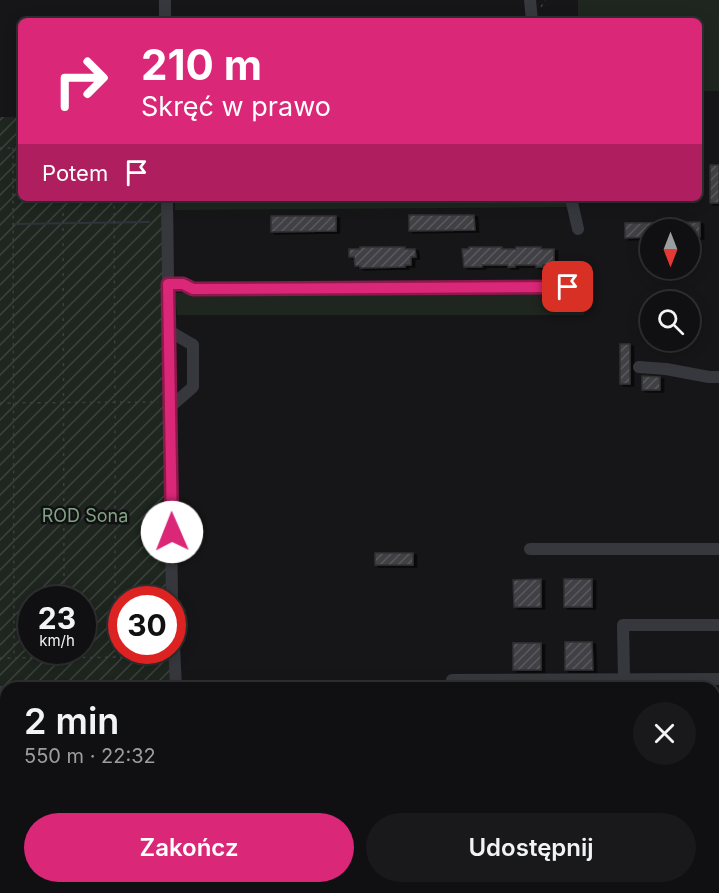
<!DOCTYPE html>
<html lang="pl">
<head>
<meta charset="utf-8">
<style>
  :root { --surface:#101012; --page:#19191b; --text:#f1f3f6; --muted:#9c9d9f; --line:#303032; --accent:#db2777 }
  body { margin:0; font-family:Inter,sans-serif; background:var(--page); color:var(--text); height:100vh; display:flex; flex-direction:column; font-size:22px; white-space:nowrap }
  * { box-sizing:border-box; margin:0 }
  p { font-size:20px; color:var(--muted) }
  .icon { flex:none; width:33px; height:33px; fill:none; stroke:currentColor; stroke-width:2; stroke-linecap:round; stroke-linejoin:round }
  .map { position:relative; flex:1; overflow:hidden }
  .side { position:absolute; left:0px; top:682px; width:720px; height:212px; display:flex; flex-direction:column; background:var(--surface); border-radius:18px 18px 0 0; box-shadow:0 3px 15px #0003,0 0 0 2px var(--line) }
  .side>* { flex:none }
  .top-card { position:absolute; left:18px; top:18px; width:684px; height:183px; border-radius:9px; box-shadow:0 3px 15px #0003,0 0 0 2px var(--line); background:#db2777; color:#fff; overflow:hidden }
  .needle { width:39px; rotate:180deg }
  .fabs { position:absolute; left:640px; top:219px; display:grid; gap:12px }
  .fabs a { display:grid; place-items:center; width:60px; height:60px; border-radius:50%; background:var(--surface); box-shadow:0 3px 15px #0003,0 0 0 2px var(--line); font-size:30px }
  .speed { position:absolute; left:18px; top:586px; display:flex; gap:12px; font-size:30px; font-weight:700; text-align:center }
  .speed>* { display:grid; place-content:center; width:78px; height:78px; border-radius:50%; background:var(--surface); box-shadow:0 3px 15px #0003,0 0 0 2px var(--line); line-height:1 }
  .speed small { font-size:15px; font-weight:400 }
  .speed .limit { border:9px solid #d22; background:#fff; color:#111 }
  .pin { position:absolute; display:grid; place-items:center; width:51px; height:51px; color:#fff; margin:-26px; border-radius:12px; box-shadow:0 3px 9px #0006 }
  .me { position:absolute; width:66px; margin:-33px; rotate:359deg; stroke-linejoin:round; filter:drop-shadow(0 0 4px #0008) }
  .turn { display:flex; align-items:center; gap:21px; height:126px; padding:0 24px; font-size:27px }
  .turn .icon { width:78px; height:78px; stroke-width:2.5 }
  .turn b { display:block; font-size:42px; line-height:51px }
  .then { display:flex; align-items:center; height:57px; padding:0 24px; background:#0003; gap:12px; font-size:22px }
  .round { display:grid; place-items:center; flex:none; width:63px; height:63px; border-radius:32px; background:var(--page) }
  .head { display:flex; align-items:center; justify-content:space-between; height:102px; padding:0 24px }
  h1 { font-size:36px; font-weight:600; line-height:45px }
  .primary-button { display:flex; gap:12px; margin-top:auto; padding:12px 24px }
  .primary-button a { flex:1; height:69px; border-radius:36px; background:var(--accent); color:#fff; font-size:24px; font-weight:600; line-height:69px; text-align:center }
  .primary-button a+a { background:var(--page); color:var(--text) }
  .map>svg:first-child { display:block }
</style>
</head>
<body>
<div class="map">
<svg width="719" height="893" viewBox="0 0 719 893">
  <defs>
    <pattern id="garden-furrows" width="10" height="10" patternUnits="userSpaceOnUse" patternTransform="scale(1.5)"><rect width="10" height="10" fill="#1e261f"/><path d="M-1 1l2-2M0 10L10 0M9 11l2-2" fill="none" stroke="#3c433d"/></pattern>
    <pattern id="building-hatch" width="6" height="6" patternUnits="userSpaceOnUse" patternTransform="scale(1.5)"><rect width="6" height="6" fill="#404145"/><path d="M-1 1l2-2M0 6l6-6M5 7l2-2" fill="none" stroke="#595a5e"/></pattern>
    <filter id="shadow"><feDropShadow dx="3.5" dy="2" stdDeviation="0" flood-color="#0009"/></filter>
  </defs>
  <rect width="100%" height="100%" fill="#161618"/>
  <path fill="#1e261f" d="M578,0H719V91H699V21H578Z
    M175,198H567L569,207L175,210Z
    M586,290L584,315H177L175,293Z"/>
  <path fill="url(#garden-furrows)" fill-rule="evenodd" d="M0,117H21V198H167L170,600H122V651H171V688H0ZM32,600H82V651H32Z"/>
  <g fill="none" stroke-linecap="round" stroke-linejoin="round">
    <path stroke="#2c353c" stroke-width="2" d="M14,224L149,222"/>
  </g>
  <path fill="url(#building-hatch)" stroke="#303034" stroke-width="1.5" filter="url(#shadow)" d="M710,165H719V203H710Z
    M409,215H474L475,230L409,231Z
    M271,216H336V231L271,232Z
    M700,222V237H690V230H651V237L625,238V223Z
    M360,247H405V249H415L416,257H411V265H405V267L360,268V266H355L354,257H349V249H360Z
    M469,247H502V249H516V247H541V249H554V265H543V267H536V265H515V267H508V265H482V267H464L462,249H469Z
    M620,344H630V384H620Z
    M642,376L660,377V390H642Z
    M375,553H413V565H375Z
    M541,579V607H514L513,580Z
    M564,579H592V607H564Z
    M565,642H592L593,670H565Z
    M513,643H541V670H513Z"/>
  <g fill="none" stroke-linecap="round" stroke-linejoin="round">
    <path stroke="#3d3f44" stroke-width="1.5" stroke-dasharray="3 4.5" stroke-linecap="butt" d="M541,7L545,0
      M0,148H21
      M13,148L14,658
      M63,198L64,600
      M114,198L115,403V657
      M0,403L158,402
      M64,651V656
      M0,658L165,657
      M714,878H719"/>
    <path stroke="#37383d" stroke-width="12" d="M165,0V21
      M530,0L532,21
      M167,198L172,600
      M571,198L578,229
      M168,284H183L193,289L568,287
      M169,331L193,345V387L170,407
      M639,367L666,369L709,377H719
      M530,549H719
      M172,601L176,688
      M624,679L623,625H719
      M452,680L719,679
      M0,692H6
      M714,828H719
      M0,833H6
      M184,888V893
      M209,893L219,888
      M432,893V888"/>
  </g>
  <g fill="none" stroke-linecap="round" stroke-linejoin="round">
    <g stroke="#8e194d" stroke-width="15">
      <path id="route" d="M172,532L168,284H183L193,289L568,287"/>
    </g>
    <use href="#route" stroke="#db2777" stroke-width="10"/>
  </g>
  <g text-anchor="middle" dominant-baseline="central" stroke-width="5" stroke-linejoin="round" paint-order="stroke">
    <g font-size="18" fill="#7fa381" stroke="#111113">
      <text x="85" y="515">ROD Sona</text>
    </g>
  </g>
</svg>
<div class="fabs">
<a><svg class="needle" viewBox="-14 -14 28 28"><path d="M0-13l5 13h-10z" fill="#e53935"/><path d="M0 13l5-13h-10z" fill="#9c9d9f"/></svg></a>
<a><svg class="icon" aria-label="search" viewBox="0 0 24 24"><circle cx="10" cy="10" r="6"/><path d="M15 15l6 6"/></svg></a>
</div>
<div class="speed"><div>23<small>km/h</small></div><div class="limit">30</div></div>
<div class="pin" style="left:568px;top:287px;background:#d93025"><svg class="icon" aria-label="arrive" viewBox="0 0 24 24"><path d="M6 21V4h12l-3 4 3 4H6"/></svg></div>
<svg class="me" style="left:172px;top:532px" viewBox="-20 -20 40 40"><circle r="19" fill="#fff"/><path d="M0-13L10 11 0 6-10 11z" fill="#db2777"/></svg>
<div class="top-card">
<div class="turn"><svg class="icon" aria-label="right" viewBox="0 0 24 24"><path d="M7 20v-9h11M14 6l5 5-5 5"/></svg><div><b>210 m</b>Skręć w prawo</div></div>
<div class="then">Potem<svg class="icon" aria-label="arrive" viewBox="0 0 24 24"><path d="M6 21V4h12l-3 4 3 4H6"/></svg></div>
</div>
<section class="side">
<div class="head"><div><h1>2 min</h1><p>550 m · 22:32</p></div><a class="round"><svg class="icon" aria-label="close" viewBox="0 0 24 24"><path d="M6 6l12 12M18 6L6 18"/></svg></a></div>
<div class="primary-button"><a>Zakończ</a><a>Udostępnij</a></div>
</section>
</div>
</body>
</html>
